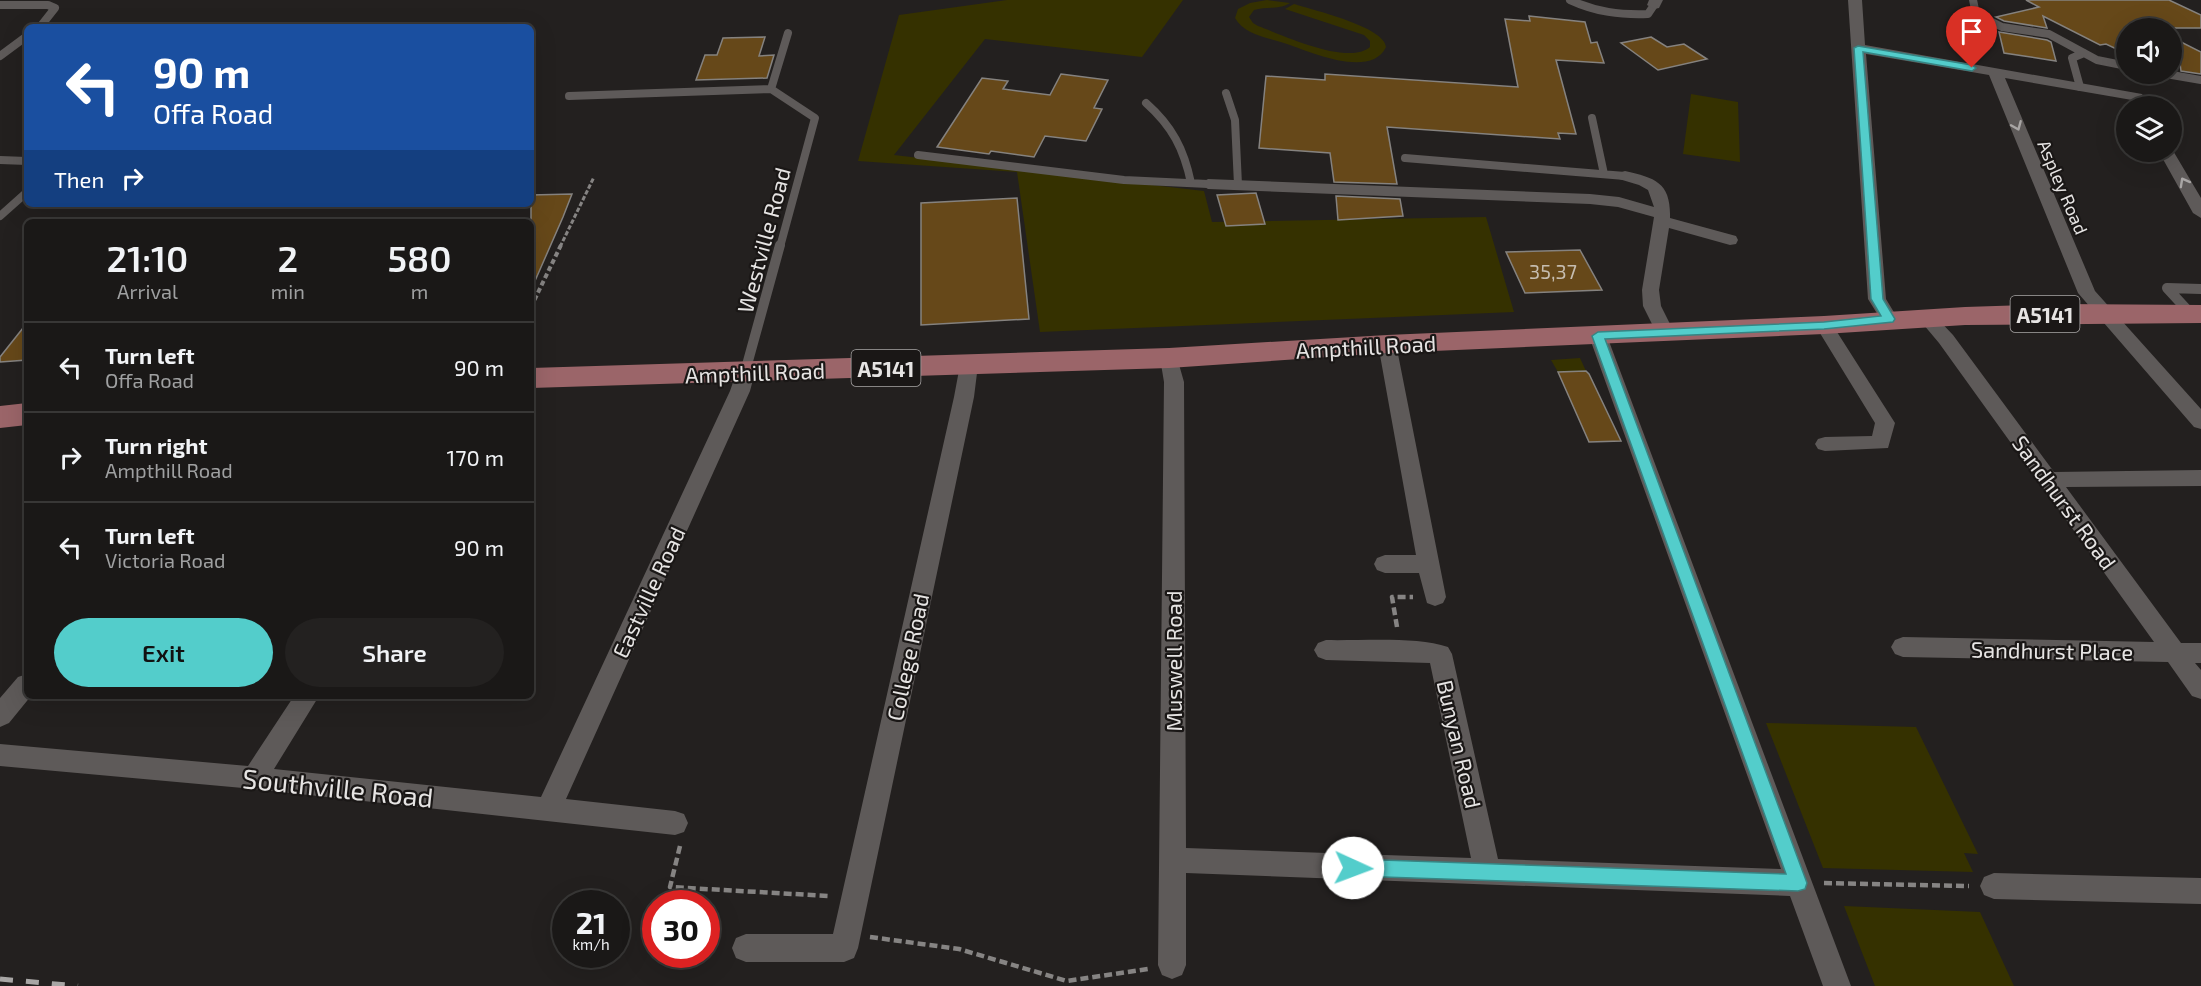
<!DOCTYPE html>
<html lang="en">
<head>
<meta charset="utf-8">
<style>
  :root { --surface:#1a1817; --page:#232120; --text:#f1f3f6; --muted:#9fa0a1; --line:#383736; --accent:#53cdcb }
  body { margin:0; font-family:"Exo 2",sans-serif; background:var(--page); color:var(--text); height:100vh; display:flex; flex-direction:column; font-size:22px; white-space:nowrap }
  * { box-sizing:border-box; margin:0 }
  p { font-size:20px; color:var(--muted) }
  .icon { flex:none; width:33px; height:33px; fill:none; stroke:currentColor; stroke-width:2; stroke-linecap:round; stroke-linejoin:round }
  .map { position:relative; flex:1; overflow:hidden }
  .side { position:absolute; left:24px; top:219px; width:510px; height:480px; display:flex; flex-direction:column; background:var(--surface); border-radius:9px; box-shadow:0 6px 24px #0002,0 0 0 2px var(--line) }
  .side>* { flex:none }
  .top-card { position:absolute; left:24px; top:24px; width:510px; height:183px; border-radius:9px; box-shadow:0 6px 24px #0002,0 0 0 2px var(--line); background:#1a4fa0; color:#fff; overflow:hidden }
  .controls { position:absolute; left:2116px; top:18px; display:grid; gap:12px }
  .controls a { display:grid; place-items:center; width:66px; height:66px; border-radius:50%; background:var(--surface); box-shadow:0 6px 24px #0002,0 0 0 2px var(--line); font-size:30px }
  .speed { position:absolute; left:552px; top:890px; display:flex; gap:12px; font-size:30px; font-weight:700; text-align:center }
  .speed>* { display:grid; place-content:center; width:78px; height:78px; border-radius:50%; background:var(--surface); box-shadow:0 6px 24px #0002,0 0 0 2px var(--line); line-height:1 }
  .speed small { font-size:15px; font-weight:400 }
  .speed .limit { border:9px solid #d22; background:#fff; color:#111 }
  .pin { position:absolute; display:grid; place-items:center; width:51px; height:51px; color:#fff; margin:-62px -26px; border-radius:50% 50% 50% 0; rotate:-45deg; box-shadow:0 0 6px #0007 }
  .pin .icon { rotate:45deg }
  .me { position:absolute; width:66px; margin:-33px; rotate:92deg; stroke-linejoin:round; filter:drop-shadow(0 0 4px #0008) }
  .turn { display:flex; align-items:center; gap:21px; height:126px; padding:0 30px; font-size:27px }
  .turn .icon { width:78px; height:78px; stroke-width:2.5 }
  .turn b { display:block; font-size:42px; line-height:51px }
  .then { display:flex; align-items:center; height:57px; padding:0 30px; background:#0003; gap:12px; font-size:22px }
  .eta { display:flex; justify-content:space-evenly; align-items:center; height:102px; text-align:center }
  .eta b { font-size:36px; font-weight:600; line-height:42px }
  .cta { display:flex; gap:12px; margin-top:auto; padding:12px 30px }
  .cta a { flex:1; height:69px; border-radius:36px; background:var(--accent); color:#111; font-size:24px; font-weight:600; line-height:69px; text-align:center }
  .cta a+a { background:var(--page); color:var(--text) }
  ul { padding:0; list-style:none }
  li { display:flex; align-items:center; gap:18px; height:90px; padding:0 30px; border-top:2px solid var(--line) }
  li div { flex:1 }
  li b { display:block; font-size:22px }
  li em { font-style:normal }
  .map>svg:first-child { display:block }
</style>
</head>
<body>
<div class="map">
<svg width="2201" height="986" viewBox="0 0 2201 986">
  <rect width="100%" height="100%" fill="#23201f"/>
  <path fill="#353100" d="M1007,0H1183L1142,57L985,39L894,155L1204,191L1212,222L1486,217L1514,312L1040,332L1017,172L858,161L899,15Z
    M1267,0L1290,3C1279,10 1267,6 1254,10L1249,17L1253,23L1258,26C1283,35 1348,66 1370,47V41L1364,35L1285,9L1294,4C1313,10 1385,27 1386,47C1371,79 1310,52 1287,44C1270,38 1244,35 1235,18L1238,9L1250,3Z
    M1691,94L1738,102L1740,162L1683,154Z
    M1580,358L1586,371L1558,372L1551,360Z
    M1766,723L1916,727L1978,854L1964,853L1973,872L1823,868Z
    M1844,906L1980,912L2014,986H1875Z"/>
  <path fill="#664819" stroke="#85827f" stroke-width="1.5" d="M2026,0H2169L2201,15V28H2127V54L2106,44L2100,45L2043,16L2047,28L2004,21L1996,17L2039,7Z
    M1529,16L1585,22L1591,43L1597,42L1604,63L1556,60L1576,134L1558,133L1560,139L1387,127L1397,184L1334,182L1330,153L1259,148L1266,76L1325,80V74L1518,87L1505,19L1530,21Z
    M1999,32L2047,40L2051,42L2056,61L2004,53Z
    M765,37L759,56L774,55L767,78L696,80L705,55H717L723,38Z
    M1651,37L1667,47L1684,44L1707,59L1658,70L1621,43Z
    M2177,40L2201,52V74L2181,71Z
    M1061,74L1108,80L1094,108L1102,109L1086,141L1045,136L1034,157L991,151L989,154L937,147L982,78L1008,81L1003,89L1050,95Z
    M1256,193L1265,224L1226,226L1217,195Z
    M572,194L563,217L531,290V195Z
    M1336,196L1400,199L1403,216L1338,220Z
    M1017,198L1029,319L921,325V203Z
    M1580,250L1602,290L1525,293L1506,252Z
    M27,323V360L0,362V357Z
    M1586,371L1589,374L1621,441L1589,442L1558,372Z"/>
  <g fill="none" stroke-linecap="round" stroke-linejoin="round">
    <path stroke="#868483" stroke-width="3" stroke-dasharray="4.5 2" stroke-linecap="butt" d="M560,247L594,177"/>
    <path stroke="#868483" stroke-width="4" stroke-dasharray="5 3" stroke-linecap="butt" d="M531,307L561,245"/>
    <path stroke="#868483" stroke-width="4.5" stroke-dasharray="8 4" stroke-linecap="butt" d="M1397,627L1392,597H1413
      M680,846L670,887L829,896
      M1824,883L1969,886
      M870,937L959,949L1067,981L1148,969"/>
    <path stroke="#5e5a59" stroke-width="8" d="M1570,0C1596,12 1620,15 1648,14L1654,5
      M1973,0L1976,14L2002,27L2049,34L2097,60L2127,66
      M0,5H48L55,8L40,27
      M0,56L27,36
      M2166,74L2201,80
      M2080,87L2072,58L2084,53
      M771,89L788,33
      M1226,93L1235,120L1238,185
      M569,96L771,89L815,118L780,247
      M1146,103C1172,126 1184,149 1191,183
      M1592,118L1604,174
      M918,155L1124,180L1208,184
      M1405,158L1625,176
      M0,160L27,161
      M0,216L27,192"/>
    <path stroke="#5e5a59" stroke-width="10" d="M2191,314L2167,288L2201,289
      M745,372L780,245"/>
    <path fill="#5e5a59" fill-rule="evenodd" d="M1649,0H1663L1659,8L1654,9L1647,5Z
      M1848,0H1862L1865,45L2142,94L2149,106H2135L2132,100L2005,78L2095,291L2201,409V429L2194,427L2078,293L1989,75L1866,54L1886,299L1898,319L1895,323H1883L1868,299Z
      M2172,149L2201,198V218L2193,213L2159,152H2172Z
      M1625,171C1656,178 1671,183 1670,218L1736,236L1738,240L1736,244L1730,245L1669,228L1659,290L1661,306L1674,332L1672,336H1658L1643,306L1642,290L1654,217L1618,207L1590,204L1208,189L1200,184L1208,179L1590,194L1619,197L1654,207L1648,190L1639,185L1619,179L1617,176L1619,173Z
      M1927,312L1933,314L1953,335L2054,472L2201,470V486L2066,487L2181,643H2201V663H2195L2201,670V699L2192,696L2168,662L1903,657L1895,654L1891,647L1895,640L1903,637L2154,642L1939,343L1918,318L1921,314Z
      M1824,319L1830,321L1895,423L1888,448L1825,451L1818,449L1815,444L1818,439L1825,437L1872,436L1875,423L1815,325L1818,321Z
      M1598,330L1605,332L1607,336L1851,986H1823L1790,896L1186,873V965L1182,975L1172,979L1162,975L1158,965L1164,382L1160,358L1162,354L1169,352L1176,354L1184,382L1186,848L1471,858L1430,663L1326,660L1318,657L1314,650L1318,643L1326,640C1361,641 1416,636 1448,647L1452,654L1498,859L1781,869L1589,336L1591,332Z
      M1387,338L1394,340L1396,344L1446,597L1443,603L1435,606L1427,603L1419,573H1385L1377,570L1374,564L1377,558L1385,555H1416L1378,344L1380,340Z
      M969,359L976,361L978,365L974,397L858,948L854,958L844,962H746L736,958L732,948L736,938L746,934H833L954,397L960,365L962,361Z
      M745,366L752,368L755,372L750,391L566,799L675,811L684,814L688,823L684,832L675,835L254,789L0,766V744L248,766L294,696H319L274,769L541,797L730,391L738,368Z
      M27,674V696H31L9,723L0,727V698L18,677Z
      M1994,873L2201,878V904L1994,899L1984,895L1980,886L1984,877Z"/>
    <path fill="#9b6569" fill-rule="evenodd" d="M2060,304L2201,305V323L1965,325L1824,334L1387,353L1169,368L531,388V368L1169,348L1387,335L1824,316L1965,307Z
      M27,403V425L0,428V406Z"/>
    <path stroke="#a8a6a5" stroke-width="5" stroke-dasharray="13 13" stroke-linecap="butt" d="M0,979L78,986"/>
  </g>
  <defs><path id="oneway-chevron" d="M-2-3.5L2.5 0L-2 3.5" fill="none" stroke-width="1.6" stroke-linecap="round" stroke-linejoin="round" transform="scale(1.5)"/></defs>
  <g stroke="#a9a6a5">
    <use href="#oneway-chevron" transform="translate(2017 126) rotate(67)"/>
    <use href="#oneway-chevron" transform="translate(2184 182) rotate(-119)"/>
  </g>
  <path fill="#53cdcb" stroke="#368584" stroke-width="1.5" d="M1858,46L1972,65L1976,68L1972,71L1863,52L1883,299L1895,319L1893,322L1824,329L1605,339L1807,883L1805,889L1798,891L1353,876L1347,873L1344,868L1347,862L1353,859L1786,874L1592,336L1598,332L1824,322L1881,316L1871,299L1854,48Z"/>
  <g text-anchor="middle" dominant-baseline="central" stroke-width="4.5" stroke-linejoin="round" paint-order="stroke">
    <g font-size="18" fill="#e6e4e3" stroke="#1a1716">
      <text transform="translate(2063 187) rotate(67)">Aspley Road</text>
    </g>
    <g font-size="20" fill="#c6bdb0">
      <text x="1553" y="271">35,37</text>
    </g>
    <g fill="#1a1716" stroke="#a9a6a6" stroke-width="1.5">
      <rect x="2010.5" y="296" width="69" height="36" rx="4.5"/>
      <rect x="851.5" y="350" width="69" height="36" rx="4.5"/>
    </g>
    <g font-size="21" font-weight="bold" fill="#e6e4e3">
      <text x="2045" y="314">A5141</text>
      <text x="886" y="368">A5141</text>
    </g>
    <g font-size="22" fill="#e6e4e3" stroke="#1a1716">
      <text transform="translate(763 240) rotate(-75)">Westville Road</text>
      <text transform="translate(1366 346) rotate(-3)">Ampthill Road</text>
      <text transform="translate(755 372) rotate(-2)">Ampthill Road</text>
      <text transform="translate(2065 502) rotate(54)">Sandhurst Road</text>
      <text transform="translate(648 592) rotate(-65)">Eastville Road</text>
      <text transform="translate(2052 650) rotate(1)">Sandhurst Place</text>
      <text transform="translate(907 657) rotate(-78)">College Road</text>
      <text transform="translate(1173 661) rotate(-90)">Muswell Road</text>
      <text transform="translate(1460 744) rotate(77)">Bunyan Road</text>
    </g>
    <g font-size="27" fill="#e6e4e3" stroke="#1a1716">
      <text transform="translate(338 787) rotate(6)">Southville Road</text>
    </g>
  </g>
</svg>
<div class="controls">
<a><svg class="icon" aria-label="sound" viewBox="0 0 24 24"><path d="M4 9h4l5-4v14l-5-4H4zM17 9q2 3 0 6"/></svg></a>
<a><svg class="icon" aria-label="layers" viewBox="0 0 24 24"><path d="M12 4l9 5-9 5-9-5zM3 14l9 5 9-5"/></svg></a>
</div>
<div class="speed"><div>21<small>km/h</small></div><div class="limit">30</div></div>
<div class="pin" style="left:1972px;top:68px;background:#d93025"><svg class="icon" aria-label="arrive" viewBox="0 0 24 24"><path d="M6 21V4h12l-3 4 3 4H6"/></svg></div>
<svg class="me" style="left:1353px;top:868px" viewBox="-20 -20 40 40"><circle r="19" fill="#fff"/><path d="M0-13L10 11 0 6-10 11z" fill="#53cdcb"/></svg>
<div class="top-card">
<div class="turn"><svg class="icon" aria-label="left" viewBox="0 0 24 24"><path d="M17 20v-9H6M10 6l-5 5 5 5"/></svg><div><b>90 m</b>Offa Road</div></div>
<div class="then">Then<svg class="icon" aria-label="right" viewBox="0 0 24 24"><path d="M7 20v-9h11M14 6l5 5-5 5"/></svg></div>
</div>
<section class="side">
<div class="eta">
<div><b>21:10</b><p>Arrival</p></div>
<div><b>2</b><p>min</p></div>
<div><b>580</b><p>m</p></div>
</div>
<ul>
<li><svg class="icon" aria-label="left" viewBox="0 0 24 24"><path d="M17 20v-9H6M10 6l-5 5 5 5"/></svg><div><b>Turn left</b><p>Offa Road</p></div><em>90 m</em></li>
<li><svg class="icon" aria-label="right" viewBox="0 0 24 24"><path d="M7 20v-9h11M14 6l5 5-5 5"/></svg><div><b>Turn right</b><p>Ampthill Road</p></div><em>170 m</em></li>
<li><svg class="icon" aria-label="left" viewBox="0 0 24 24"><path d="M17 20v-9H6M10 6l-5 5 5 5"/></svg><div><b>Turn left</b><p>Victoria Road</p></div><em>90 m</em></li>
</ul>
<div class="cta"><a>Exit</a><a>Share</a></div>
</section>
</div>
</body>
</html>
